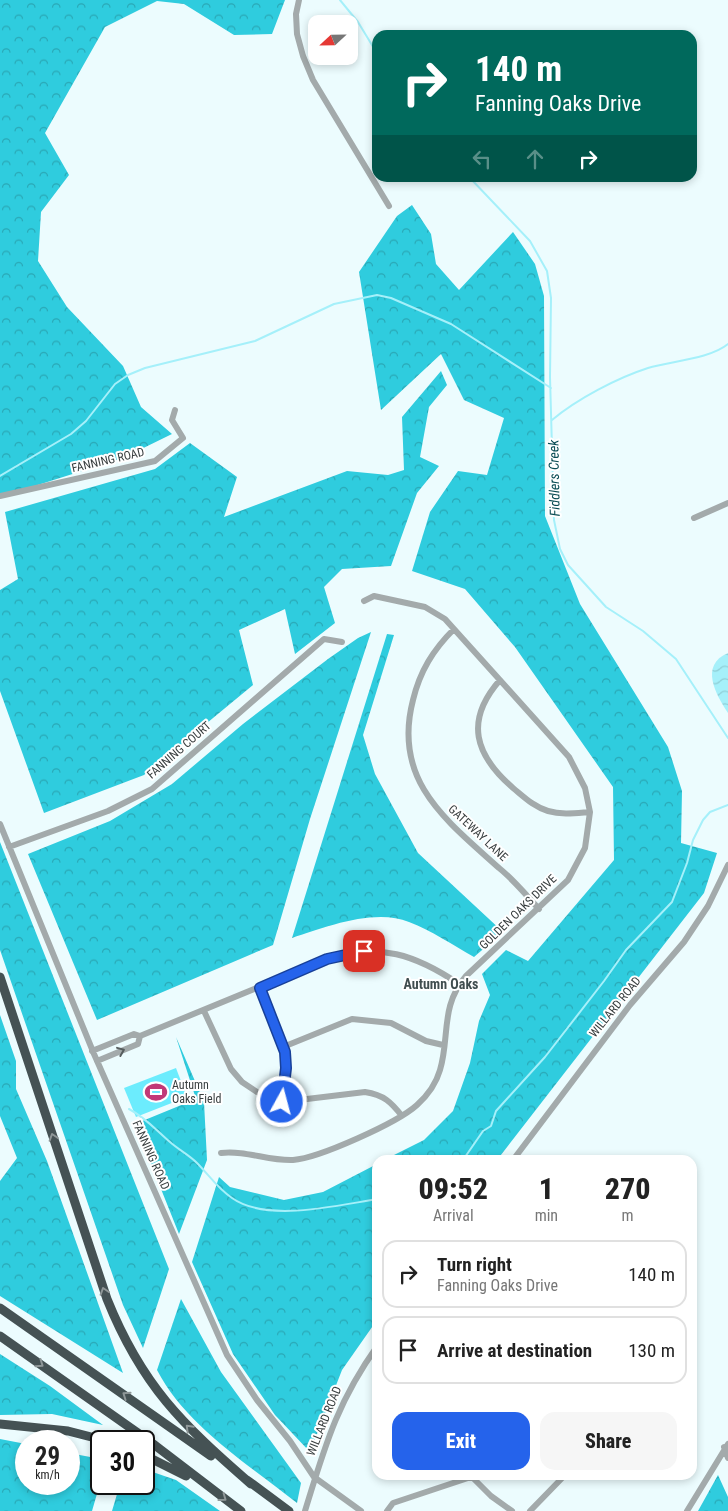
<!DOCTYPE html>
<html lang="en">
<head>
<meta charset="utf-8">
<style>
  :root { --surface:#fff; --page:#f6f6f6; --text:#222; --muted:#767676; --line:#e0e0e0; --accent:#2563eb }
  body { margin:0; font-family:"Roboto Condensed",sans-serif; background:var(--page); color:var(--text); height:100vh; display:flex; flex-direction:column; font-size:19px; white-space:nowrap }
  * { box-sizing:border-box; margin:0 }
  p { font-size:16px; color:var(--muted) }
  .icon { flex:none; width:28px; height:28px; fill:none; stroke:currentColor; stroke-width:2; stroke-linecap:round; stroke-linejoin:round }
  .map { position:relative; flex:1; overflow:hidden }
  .panel { position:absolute; left:372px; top:1155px; width:325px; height:325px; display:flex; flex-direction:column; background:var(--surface); border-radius:15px; box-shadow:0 2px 8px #0003 }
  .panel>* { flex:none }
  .top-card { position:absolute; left:372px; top:30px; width:325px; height:152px; border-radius:15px; box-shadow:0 2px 8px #0003; background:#00695c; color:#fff; overflow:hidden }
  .needle { width:32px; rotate:248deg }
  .buttons { position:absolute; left:308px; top:15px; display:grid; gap:10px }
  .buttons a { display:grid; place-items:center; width:50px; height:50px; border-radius:10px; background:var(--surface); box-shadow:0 2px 8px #0003; font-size:25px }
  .speed { position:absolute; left:15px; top:1430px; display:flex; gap:10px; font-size:25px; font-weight:700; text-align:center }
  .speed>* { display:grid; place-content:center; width:65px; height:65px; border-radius:50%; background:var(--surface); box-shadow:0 2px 8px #0003; line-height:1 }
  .speed small { font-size:12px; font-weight:400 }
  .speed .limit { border:2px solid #111; border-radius:8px; background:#fff; color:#111 }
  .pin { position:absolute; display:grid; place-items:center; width:42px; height:42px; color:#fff; margin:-21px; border-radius:10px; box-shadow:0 2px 8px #0006 }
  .me { position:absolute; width:55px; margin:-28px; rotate:7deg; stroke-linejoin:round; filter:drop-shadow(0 0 4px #0008) }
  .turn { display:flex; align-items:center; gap:18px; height:105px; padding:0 20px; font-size:22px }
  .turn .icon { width:65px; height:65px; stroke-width:2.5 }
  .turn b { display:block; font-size:35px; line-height:42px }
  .lanes { display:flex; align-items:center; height:48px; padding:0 20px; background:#0003; justify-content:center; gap:25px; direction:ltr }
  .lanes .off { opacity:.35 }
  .eta { display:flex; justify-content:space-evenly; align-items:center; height:85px; text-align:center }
  .eta b { font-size:30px; font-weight:800; line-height:35px }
  .button { display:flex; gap:10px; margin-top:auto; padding:10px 20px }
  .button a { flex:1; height:58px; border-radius:15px; background:var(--accent); color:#fff; font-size:20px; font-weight:800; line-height:58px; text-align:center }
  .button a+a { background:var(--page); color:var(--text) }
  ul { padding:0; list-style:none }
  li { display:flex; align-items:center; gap:15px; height:68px; margin:0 10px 8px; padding:0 10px; border:2px solid var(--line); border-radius:15px }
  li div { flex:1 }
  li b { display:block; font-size:19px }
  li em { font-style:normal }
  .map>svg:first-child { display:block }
</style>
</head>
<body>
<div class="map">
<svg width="728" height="1511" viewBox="0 0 728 1511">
  <defs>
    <pattern id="forest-crowns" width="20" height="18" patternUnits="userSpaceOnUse" patternTransform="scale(1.25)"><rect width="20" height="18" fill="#2fccde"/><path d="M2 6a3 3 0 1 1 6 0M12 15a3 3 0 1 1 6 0" fill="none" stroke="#29a7b5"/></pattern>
    <pattern id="water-waves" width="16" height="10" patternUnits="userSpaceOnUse" patternTransform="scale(1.25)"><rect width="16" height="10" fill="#a5f0fa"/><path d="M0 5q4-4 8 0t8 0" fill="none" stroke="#8fcfd7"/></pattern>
  </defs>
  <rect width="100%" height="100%" fill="#ecfcfe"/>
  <path fill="url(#forest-crowns)" d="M0,0H285L272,34L234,35L184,4L157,1L105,27L45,133L69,175L41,212L38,261L67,307L123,366L141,407L172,434L123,458L0,497Z
    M412,205L431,234L436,264L459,290L513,232L535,264L544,296L545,516L580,604L668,747L682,791L681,843L717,853L704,893L497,1160H384L424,1140L453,1111L470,1063L479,1021L490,995L482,974L506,950L528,961L614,860L613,787L515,647L465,589L412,571L430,512L458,471L487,475L504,418L464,400L441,354L381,410L359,272L397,216Z
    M441,371L447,385L429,407L420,457L439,466L417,493L391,566L342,569L324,587L335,623L295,654L285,609L239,630L253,685L144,775L44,813L0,691V590L18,579L5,512L155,469L190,443L237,477L224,517L347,471L388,475L404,470L402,417Z
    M371,632L310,819L273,945L97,1020L28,854L110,821L172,784L243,724L328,659L358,638Z
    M387,634L394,635L363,735L375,774L418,853L503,932L474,957C453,945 432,931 409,922C375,908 325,927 292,938Z
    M0,842L169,1269L143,1348L123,1305L0,950Z
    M0,1015L16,1061V1089L47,1161L123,1373L0,1296V1181L17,1158L0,1116Z
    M176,1037L204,1102L207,1160L179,1234L135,1124L196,1099Z
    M377,1164V1320L342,1370L310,1452L275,1415L233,1354L192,1262L219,1177L230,1187L284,1200L323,1192Z
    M181,1299L221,1372L301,1483L297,1503C248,1464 186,1426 157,1370Z
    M0,1354L50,1386L103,1425L52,1414L0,1415Z
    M0,1439L26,1444V1484H69V1453L101,1459V1480L92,1511H0Z
    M144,1469L176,1480L220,1511H112L120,1484H144Z
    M718,1475L728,1497V1511H698Z"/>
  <path fill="#6cecfd" d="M176,1068L187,1097L136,1117L124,1088Z"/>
  <path fill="url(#water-waves)" d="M728,653V713C716,695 699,665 728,653Z"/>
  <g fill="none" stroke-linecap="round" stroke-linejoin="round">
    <path stroke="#a5f0fa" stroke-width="2" d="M340,0L358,22L378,55
      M470,178L530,241L547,271L551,298L550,377L554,520L560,549L568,565L606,607L643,631L676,659L728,738
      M552,420C577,399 617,378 648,368C671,361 710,359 728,344
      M0,476L71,434L86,421L115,384L128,375L145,368L255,341L334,304L377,295L391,298L451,324L551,388
      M129,1109C146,1118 156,1130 170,1142C179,1150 189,1155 197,1163C208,1174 218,1189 232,1198C267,1223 338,1205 378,1199
      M463,1160L483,1131L491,1126L496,1111L545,1057L604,981L626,950L672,902L687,863L693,840L703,820L710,812L728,805"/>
    <path stroke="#a3aaab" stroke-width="6" d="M299,0L296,14L297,34L303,56L313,80L389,206
      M0,496L155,461L183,438L172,420L175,410
      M694,518L728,503
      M454,629C433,650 420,671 413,700C392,781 446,820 499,868C514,880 526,895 539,909
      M500,680C464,721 475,755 513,788C524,797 534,807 548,811C562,815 576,813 590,812
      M0,824L94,1054L227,1355L257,1400L290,1441L314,1477L361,1511
      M9,847L108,811L152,789L324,639L342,642
      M260,988L285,1052L286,1068L282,1102
      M204,1011L231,1069L242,1082L257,1092L282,1102L365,1092C384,1095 391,1102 402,1116
      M283,1047L352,1019L391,1023L426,1041L443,1045
      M92,1051L134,1034L140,1036L327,959C379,942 416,955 459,984
      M97,1061L138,1044L140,1036
      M221,1153C246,1150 268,1161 293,1160C319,1158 397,1123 417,1105C428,1095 436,1084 440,1070C450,1037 440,1006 466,976L568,880L585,848L590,812L585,788L569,757L445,619L425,607L374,596L364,601
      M513,1160L630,1005L684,942L708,906L728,865
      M724,1447L728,1458
      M470,1475L491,1496L512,1511
      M305,1511C325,1446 337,1402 378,1345
      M387,1511L393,1503L471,1477
      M530,1511L565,1475
      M687,1511L728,1444"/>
    <path stroke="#455254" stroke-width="9" d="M0,977L107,1299C142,1386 182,1424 251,1484
      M0,1308L211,1456
      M0,1336L152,1443L241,1511
      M0,1424L68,1431L107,1441
      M144,1455L186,1476
      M247,1480L289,1511"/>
  </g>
  <defs><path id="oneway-chevron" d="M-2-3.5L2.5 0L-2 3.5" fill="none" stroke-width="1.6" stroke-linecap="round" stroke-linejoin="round" transform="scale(1.25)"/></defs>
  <use stroke="#575e5f" href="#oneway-chevron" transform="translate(121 1051) rotate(-22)"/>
  <g stroke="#8f9798">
    <use href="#oneway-chevron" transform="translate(53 1137) rotate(-108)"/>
    <use href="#oneway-chevron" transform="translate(104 1291) rotate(-108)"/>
    <use href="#oneway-chevron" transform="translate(40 1364) rotate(35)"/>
    <use href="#oneway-chevron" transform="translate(126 1395) rotate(-145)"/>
    <use href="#oneway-chevron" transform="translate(189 1428) rotate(-135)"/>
    <use href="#oneway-chevron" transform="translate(223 1498) rotate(36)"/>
  </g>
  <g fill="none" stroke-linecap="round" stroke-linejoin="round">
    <g stroke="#184099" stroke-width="12">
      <path id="route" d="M282,1102L286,1068L285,1052L260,988L327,959L364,951"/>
    </g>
    <use href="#route" stroke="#2563eb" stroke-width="9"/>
  </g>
  <defs>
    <g id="stadium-bare" transform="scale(1.725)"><path d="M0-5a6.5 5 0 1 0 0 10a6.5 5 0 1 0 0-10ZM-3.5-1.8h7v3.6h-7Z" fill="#c13977" stroke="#fff" stroke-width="2.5" paint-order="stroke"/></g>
  </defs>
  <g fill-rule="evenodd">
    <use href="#stadium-bare" x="156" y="1092"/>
  </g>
  <g text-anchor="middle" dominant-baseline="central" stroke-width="4" stroke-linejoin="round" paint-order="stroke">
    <g font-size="12" fill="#373d3e" stroke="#fff">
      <text transform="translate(108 460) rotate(-13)">FANNING ROAD</text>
      <text transform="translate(179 750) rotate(-41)">FANNING COURT</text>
      <text transform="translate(478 833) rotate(43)">GATEWAY LANE</text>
      <text transform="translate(518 912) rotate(-44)">GOLDEN OAKS DRIVE</text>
      <text transform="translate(615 1007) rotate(-51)">WILLARD ROAD</text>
      <text transform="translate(151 1155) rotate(66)">FANNING ROAD</text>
      <text transform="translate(324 1421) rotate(-68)">WILLARD ROAD</text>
    </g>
    <g font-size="12" fill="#373d3e" stroke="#fff" text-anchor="start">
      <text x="172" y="1085">Autumn<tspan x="172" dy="14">Oaks Field</tspan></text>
    </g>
    <g font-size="14" font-style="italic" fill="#0a4c54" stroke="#fff">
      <text transform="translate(554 478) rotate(-91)">Fiddlers Creek</text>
    </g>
    <g font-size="14" font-weight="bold" fill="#404d4f" stroke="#fff">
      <text x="441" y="984">Autumn Oaks</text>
    </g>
  </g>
</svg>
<div class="buttons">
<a><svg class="needle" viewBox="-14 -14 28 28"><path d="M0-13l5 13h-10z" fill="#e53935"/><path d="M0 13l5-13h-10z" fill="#767676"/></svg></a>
</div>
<div class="speed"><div>29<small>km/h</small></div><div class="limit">30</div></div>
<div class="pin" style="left:364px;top:951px;background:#d93025"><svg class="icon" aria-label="arrive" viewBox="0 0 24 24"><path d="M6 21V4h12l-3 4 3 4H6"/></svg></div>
<svg class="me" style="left:282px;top:1102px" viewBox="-20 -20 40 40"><circle r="17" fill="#2563eb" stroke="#fff" stroke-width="3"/><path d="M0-11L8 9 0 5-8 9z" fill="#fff"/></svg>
<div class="top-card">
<div class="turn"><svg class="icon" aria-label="right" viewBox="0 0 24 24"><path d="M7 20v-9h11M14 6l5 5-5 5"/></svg><div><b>140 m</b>Fanning Oaks Drive</div></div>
<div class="lanes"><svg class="icon off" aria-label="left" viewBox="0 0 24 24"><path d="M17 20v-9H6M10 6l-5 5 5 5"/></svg><svg class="icon off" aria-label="ahead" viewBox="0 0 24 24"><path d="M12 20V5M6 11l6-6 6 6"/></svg><svg class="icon" aria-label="right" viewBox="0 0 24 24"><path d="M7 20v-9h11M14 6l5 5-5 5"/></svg></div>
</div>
<section class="panel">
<div class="eta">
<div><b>09:52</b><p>Arrival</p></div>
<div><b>1</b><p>min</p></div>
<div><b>270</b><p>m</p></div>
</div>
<ul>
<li><svg class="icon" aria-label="right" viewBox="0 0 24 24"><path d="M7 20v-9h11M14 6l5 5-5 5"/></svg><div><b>Turn right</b><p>Fanning Oaks Drive</p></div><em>140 m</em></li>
<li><svg class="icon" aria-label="arrive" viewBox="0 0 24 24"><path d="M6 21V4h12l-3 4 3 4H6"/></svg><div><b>Arrive at destination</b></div><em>130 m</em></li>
</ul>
<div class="button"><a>Exit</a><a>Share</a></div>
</section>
</div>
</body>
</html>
